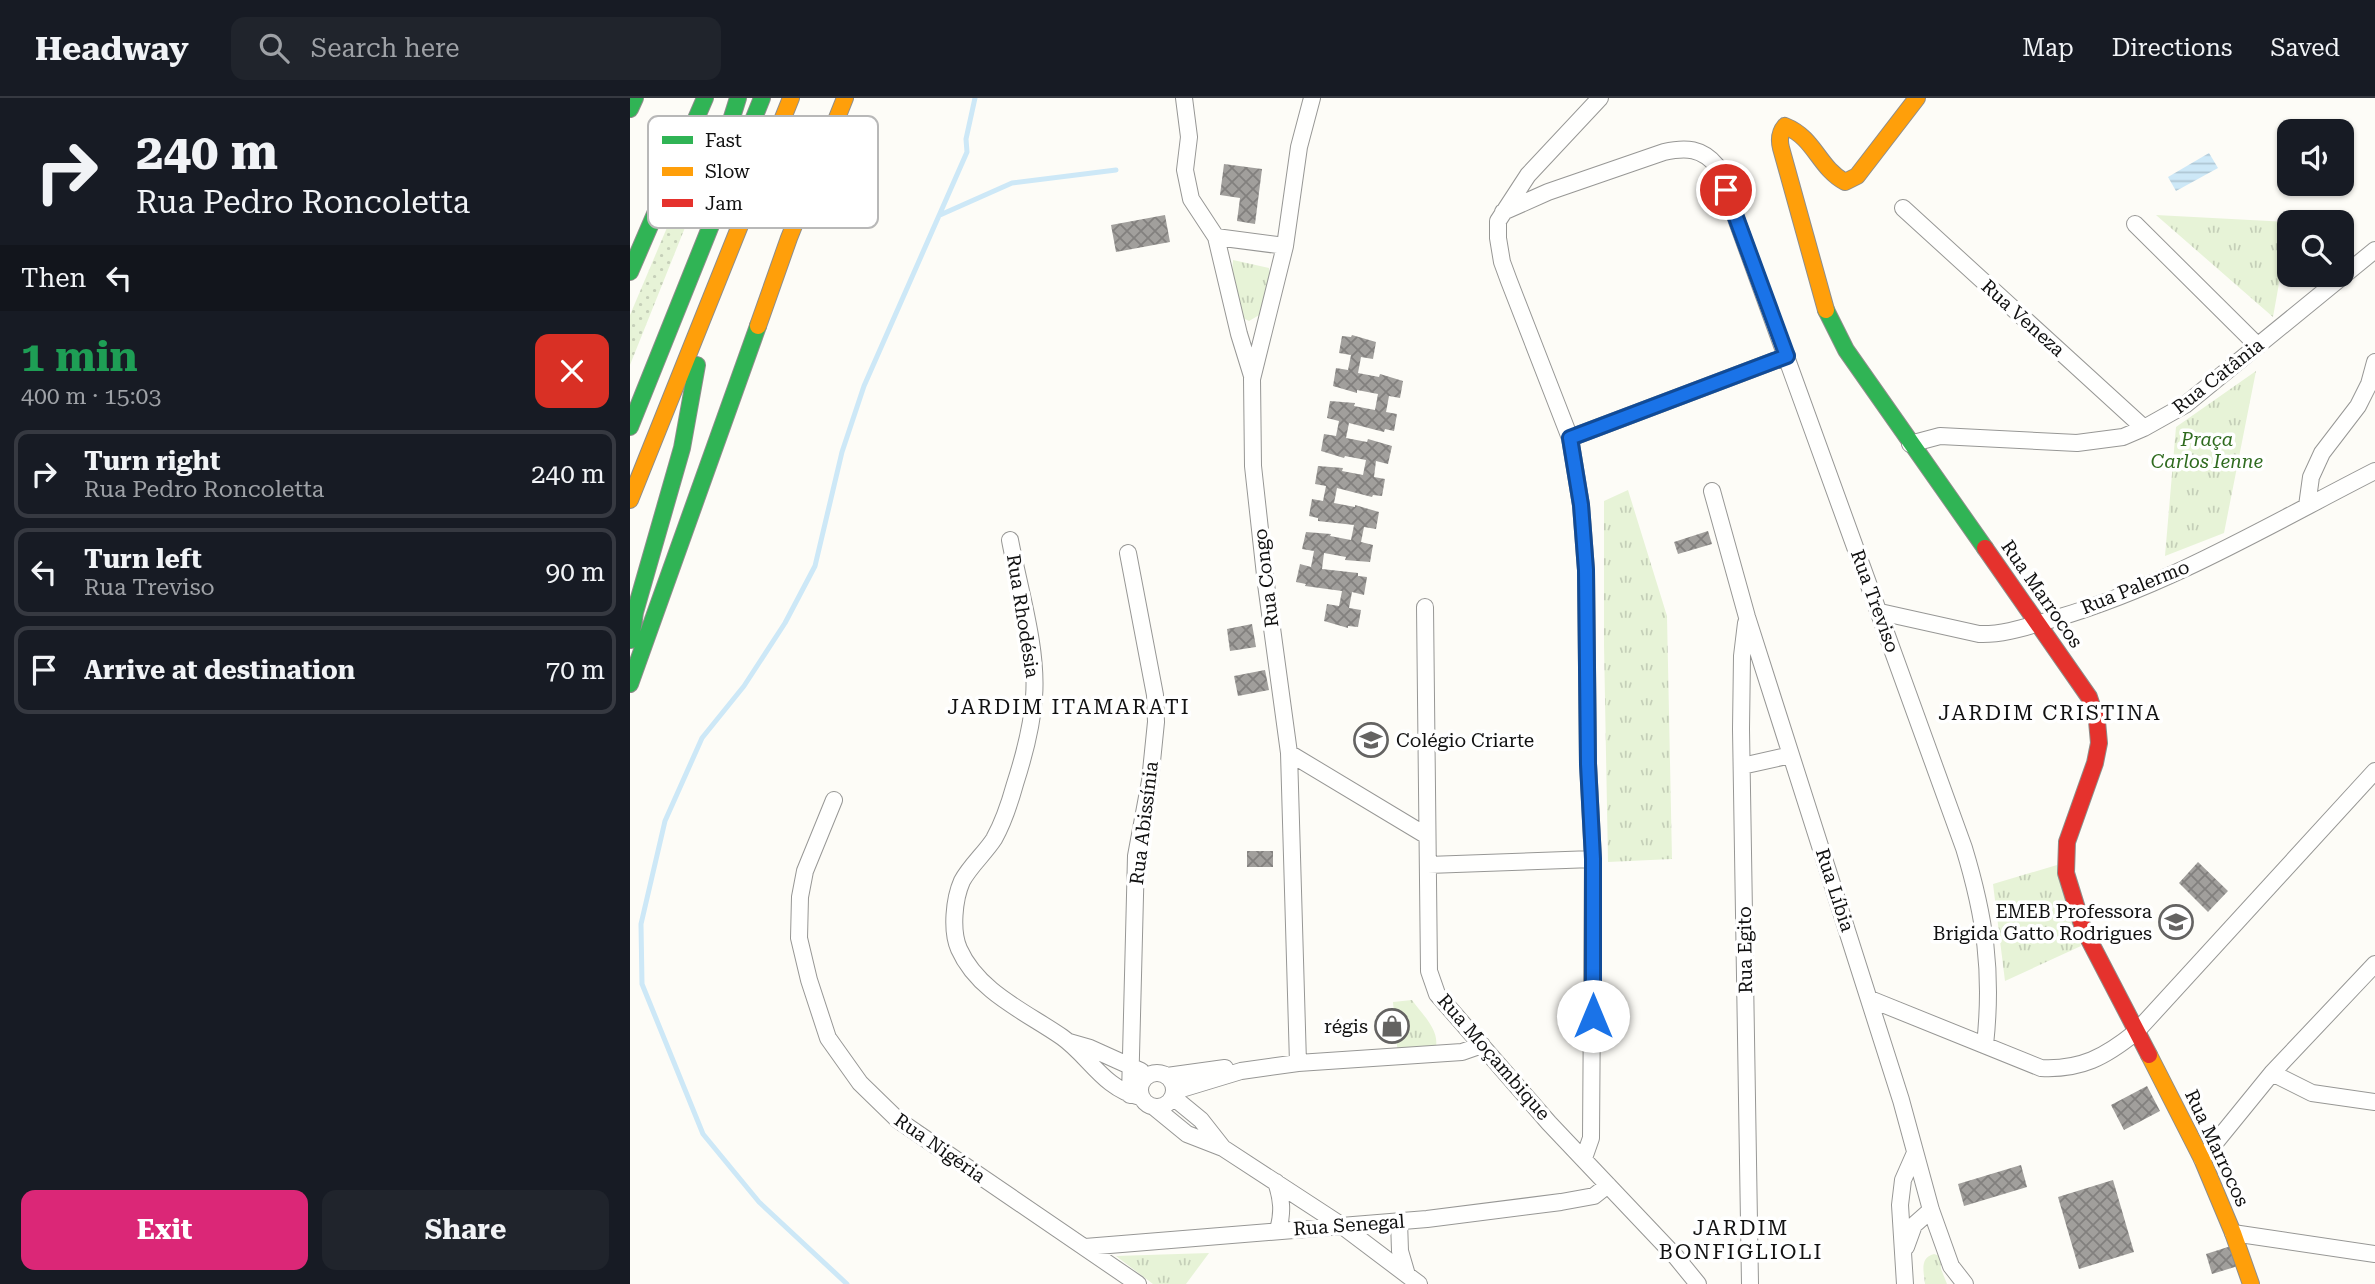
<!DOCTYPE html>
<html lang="en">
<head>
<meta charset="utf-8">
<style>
  :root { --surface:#171b24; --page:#20242c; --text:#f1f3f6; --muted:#9ea1a6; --line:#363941; --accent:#db2777 }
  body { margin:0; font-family:"Roboto Serif",serif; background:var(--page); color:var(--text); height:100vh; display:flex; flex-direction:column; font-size:26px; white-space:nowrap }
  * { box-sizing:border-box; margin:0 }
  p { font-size:23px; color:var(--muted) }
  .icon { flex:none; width:38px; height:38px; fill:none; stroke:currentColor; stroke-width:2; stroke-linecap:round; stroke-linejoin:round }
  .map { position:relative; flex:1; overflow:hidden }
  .drawer { display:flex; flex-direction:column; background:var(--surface); width:630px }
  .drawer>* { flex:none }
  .guide { background:#171b24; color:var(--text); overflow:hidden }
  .buttons { position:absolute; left:1647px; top:21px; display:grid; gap:14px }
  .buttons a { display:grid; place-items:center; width:77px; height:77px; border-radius:14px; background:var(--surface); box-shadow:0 2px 5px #0004; font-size:35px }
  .pin { position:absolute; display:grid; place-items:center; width:60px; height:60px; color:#fff; margin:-30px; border:4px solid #fff; border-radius:50%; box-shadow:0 2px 7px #0007 }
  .me { position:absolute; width:77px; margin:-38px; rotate:0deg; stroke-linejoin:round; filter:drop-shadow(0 0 5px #0008) }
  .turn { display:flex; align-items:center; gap:24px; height:147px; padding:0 21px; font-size:32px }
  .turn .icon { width:91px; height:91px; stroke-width:2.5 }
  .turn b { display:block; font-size:49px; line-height:60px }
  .then { display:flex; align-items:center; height:66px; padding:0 21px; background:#0003; gap:14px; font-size:26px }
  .round { display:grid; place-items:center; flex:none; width:74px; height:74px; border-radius:14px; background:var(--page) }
  .summary { display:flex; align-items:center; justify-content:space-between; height:119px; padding:0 21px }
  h1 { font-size:42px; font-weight:700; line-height:52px; color:#1e9e55 }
  .cta { display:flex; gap:14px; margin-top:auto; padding:14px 21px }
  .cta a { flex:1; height:80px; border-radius:14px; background:var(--accent); color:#fff; font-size:28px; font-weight:700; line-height:80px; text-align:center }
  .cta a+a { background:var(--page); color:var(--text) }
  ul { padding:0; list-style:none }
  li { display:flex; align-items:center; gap:21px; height:88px; margin:0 14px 10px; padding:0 7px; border:4px solid var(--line); border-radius:14px }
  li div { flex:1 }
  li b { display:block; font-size:26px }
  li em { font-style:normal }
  header { display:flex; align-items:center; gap:42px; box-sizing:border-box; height:98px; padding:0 35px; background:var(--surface); border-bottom:2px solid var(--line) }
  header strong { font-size:33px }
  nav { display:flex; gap:38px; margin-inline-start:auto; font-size:24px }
  .search { width:490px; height:63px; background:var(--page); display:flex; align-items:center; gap:18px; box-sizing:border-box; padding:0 24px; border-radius:14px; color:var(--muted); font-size:26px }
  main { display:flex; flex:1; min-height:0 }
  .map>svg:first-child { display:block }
</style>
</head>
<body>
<header>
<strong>Headway</strong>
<div class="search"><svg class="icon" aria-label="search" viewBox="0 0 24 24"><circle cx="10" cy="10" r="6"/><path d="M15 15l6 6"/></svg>Search here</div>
<nav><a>Map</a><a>Directions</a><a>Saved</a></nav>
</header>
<main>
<section class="drawer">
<div class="guide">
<div class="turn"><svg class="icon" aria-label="right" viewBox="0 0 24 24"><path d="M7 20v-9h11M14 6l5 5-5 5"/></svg><div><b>240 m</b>Rua Pedro Roncoletta</div></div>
<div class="then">Then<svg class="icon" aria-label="left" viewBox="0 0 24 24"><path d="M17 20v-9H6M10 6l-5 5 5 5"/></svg></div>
</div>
<div class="summary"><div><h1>1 min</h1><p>400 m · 15:03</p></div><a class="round" style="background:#d93025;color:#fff"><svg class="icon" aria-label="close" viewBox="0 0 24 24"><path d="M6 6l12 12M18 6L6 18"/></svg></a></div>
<ul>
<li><svg class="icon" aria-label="right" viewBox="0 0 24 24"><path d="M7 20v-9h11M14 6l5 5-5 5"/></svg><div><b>Turn right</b><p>Rua Pedro Roncoletta</p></div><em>240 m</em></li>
<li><svg class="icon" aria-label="left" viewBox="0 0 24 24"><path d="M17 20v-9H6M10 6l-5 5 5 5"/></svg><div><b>Turn left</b><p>Rua Treviso</p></div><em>90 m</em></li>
<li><svg class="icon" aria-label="arrive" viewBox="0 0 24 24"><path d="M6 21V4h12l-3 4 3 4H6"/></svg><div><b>Arrive at destination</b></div><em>70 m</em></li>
</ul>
<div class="cta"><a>Exit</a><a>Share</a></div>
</section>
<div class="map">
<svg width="1745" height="1186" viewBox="0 0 1745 1186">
  <defs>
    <pattern id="grass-dots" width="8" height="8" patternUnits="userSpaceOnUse" patternTransform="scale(1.75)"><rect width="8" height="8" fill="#e7f3d7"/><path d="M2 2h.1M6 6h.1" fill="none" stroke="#c5cfb8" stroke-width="1.8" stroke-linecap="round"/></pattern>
    <pattern id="park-tufts" width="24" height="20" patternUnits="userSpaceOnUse" patternTransform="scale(1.75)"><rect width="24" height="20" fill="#e7f3d7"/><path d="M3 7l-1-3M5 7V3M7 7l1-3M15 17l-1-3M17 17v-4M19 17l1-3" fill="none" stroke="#c5cfb8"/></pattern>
    <pattern id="water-rules" width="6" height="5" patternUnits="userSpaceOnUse" patternTransform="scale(1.75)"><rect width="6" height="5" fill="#cde8f7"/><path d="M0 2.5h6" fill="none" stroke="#afc6d3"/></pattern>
    <pattern id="building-cross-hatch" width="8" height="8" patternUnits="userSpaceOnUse" patternTransform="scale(1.75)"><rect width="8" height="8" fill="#a19f9c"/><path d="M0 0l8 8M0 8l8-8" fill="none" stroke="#82807e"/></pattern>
  </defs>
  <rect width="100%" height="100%" fill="#fdfcf7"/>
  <path fill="url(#grass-dots)" d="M80,67L0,267V217L58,80Z"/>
  <path fill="url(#park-tufts)" d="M1526,117L1660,124L1643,219Z
    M603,162L639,170L640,181L631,216L619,223L613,220L602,177Z
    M1626,273L1594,435L1535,458L1546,329Z
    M998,392L1037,518L1042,761L978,764L974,547V403Z
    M1427,767L1451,848L1375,883L1363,786Z
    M782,902C791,915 809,931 806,948L768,958L763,904Z
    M579,1155L556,1186H523L486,1158Z
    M1304,1156L1310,1158L1311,1171L1317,1186H1295C1294,1174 1289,1160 1304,1156Z"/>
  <path fill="url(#water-rules)" d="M1579,55L1588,70L1546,93L1538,79Z"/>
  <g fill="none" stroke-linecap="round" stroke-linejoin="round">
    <path stroke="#cde8f7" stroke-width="5" d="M310,117L382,85L486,72
      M217,1186L129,1104L73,1036L12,886L11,826L35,723L72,640L114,588L155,525L185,468L212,354L234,288L337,54L336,41L345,0"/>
  </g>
  <path fill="url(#building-cross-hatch)" d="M594,66L632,71L625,126L607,123L610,100L590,97Z
    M535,117L540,144L486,154L481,127Z
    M722,237L746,244L743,261L731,259L728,275L749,279L750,276L773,283L770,300L759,298L756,314L767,316L764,333L755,331L754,334L719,325L716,340L737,344L738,341L762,348L758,366L746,363L744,379L755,381L752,398L743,397L742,399L707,390L704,405L725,409V407L749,414L746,431L734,429L731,444L743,447L740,464L715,462L716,459L694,455L692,471L728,475V478L737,479L734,497L722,494L719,510L731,512L728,529L718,528V530L694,523L697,506L709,508L712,493L675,488L676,486L666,484L670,466L681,469L684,453L672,451L676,434L701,436L700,438L721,442L724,427L688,423V420L679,418L682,401L693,403L696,388L685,386L688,368L713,370L712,373L733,377L736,362L715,358L714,360L691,353L694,336L706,338L709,323L697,320L700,303L725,305L724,308L745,312L748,296L727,292V295L703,288L706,270L718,272L721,257L709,255L712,238L721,239Z
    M1078,433L1082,446L1048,456L1044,444Z
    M622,526L626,549L600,553L597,531Z
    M635,572L639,592L608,598L604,578Z
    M617,753H643V769H617Z
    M1568,764L1598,793L1578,814L1549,785Z
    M1517,988L1530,1013L1494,1032L1481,1007Z
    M1391,1067L1397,1089L1334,1108L1328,1086Z
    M1483,1082L1504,1154L1449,1171L1428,1099Z
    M1601,1148L1608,1168L1582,1176L1576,1156Z"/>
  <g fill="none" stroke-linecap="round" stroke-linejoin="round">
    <g stroke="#979795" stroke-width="18">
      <path id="street" d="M554,0L559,39L555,72L561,101L586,139L609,236L622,278
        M1273,110L1514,330
        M873,114L918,94L1034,54C1056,49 1072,50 1087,68L1334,750C1355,819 1363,874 1355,947
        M1505,126L1628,248
        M586,139L655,148
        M940,340L1157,258
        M1280,346L1310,338L1447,345L1493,339L1514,330L1555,307L1745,152
        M1082,393L1117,519L1271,1002L1301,1112L1321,1168L1335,1186
        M1677,408L1681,379L1692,355L1728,308L1739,286L1745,264
        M380,442C389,490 408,551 404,599C402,629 394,658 385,686C380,704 373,725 364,741C355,755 340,768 332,783C324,801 321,833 329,851C348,894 396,914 432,939C459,958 474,991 510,999
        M498,455L525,597L526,624L520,683L506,758L500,997
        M795,509L799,873L807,896L919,1025L1046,1159L1068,1186
        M1250,514L1349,536C1376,537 1401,527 1427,520C1539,487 1641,426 1745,373
        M1116,525L1112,558L1111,631L1120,1186
        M659,655L797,738
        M1112,668L1161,657
        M204,702L175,773L170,799L169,840L179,882L198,940L230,985L268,1022L508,1186
        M798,767L963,761
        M1240,901L1411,970C1451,972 1475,959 1506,934L1745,673
        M439,944L460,950L511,973
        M668,965L659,655L636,486L623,368L622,281L655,148L669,49L682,0
        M510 992a17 17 0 1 1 34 0a17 17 0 1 1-34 0Z
        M1642,975L1682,995L1745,1004
        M537,978L595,970
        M545,993L611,973L668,965L832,954L852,947
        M543,999L571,1022L593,1050
        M524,1009L557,1036L593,1050L711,1127L789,1186
        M954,1060L961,1040L963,761L958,665L956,472L951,407L940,340L879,183L872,164L868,140V123L898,77L970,0
        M1572,1061L1642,975L1745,866
        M646,1084C652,1102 653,1114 648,1132
        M769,1123L770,1153L777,1177
        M1603,1135L1745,1156
        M455,1149L797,1121L931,1104L964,1098L978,1087
        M1276,1149L1284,1127L1301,1112
        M1275,1186L1270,1107L1273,1082L1284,1057"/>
    </g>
    <g stroke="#8e8d8b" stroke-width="18">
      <path id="fast" d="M0,11L5,0
        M93,48L108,0
        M0,174L75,0
        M1196,212L1216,252L1355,450
        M0,329L132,0
        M1,542L5,514L52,350L67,267
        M0,586L128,228"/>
    </g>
    <g stroke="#8e8d8b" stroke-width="18">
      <path id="slow" d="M1196,212L1151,50C1149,42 1149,35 1155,28C1185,40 1188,69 1215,84L1227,78L1287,0
        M128,228L159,140L215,0
        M0,402L161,0
        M1519,957L1572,1061L1603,1135L1621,1186"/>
    </g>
    <g stroke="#8e8d8b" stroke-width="18">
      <path id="jam" d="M1355,450L1459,599L1467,623L1469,645L1465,665L1437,744L1436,775L1453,830L1519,957"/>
    </g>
    <use href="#street" stroke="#fffffe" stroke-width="16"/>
    <use href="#fast" stroke="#30b455" stroke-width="16"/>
    <use href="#slow" stroke="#ff9f0a" stroke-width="16"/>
    <use href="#jam" stroke="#e5322d" stroke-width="16"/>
  </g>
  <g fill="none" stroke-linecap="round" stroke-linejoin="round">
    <g stroke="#114b97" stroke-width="18">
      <path id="route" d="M963,918V761L958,666L956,472L951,407L940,340L1157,258L1096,92"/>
    </g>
    <use href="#route" stroke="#1a73e8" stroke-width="12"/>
  </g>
  <defs>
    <g id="school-ring" transform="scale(1.75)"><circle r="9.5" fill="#fff" stroke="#646362" stroke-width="1.5"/><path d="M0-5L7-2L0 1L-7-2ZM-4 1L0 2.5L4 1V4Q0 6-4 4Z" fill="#646362"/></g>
    <g id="shop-ring" transform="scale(1.75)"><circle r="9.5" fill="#fff" stroke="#646362" stroke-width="1.5"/><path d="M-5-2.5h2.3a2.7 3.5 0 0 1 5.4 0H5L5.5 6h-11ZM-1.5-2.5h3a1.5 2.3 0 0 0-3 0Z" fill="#646362"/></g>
  </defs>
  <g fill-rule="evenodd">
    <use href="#school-ring" x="741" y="642"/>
    <use href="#school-ring" x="1546" y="824"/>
    <use href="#shop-ring" x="762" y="928"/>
  </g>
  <g text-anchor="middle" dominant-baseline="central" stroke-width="7" stroke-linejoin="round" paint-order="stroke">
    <g font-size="19" fill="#111" stroke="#fff">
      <text transform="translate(1393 220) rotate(42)">Rua Veneza</text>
      <text transform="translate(1588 278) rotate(-38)">Rua Catânia</text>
      <text transform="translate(636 480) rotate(-97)">Rua Congo</text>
      <text transform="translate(1505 489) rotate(-22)">Rua Palermo</text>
      <text transform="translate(1412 496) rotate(55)">Rua Marrocos</text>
      <text transform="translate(1245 503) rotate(70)">Rua Treviso</text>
      <text transform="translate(393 518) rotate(81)">Rua Rhodésia</text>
      <text transform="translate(514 725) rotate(-83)">Rua Abissínia</text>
      <text transform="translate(1205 792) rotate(72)">Rua Líbia</text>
      <text transform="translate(1115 852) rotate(-91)">Rua Egito</text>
      <text transform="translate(864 959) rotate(49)">Rua Moçambique</text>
      <text transform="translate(310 1050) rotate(35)">Rua Nigéria</text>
      <text transform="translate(1587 1050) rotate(65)">Rua Marrocos</text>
      <text transform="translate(719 1127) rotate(-4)">Rua Senegal</text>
    </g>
    <g font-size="19" font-style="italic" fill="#2f6b1f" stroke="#fff">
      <text x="1577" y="341">Praça<tspan x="1577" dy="22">Carlos Ienne</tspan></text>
    </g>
    <g font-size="19" fill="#111" stroke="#fff" text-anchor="end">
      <text x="766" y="642" text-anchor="start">Colégio Criarte</text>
      <text x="1522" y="813">EMEB Professora<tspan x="1522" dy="22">Brigida Gatto Rodrigues</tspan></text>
      <text x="738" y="928">régis</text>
    </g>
    <g font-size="21" letter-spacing="2" fill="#111" stroke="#fff">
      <text x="439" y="609">JARDIM ITAMARATI</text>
      <text x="1420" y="615">JARDIM CRISTINA</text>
      <text x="1111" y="1130">JARDIM<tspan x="1111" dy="24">BONFIGLIOLI</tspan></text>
    </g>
  </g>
  <rect x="18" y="18" width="230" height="112" rx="10" fill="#fff" stroke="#b8b8b8" stroke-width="2"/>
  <rect x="32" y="38" width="31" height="8" fill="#30b455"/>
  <rect x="32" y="69" width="31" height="9" fill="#ff9f0a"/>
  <rect x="32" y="101" width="31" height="8" fill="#e5322d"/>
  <g font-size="19" fill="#111">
    <text x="75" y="49">Fast</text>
    <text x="75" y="80">Slow</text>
    <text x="75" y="112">Jam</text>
  </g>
</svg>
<div class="buttons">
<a><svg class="icon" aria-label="sound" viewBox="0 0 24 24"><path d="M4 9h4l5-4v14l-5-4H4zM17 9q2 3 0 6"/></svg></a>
<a><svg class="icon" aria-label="search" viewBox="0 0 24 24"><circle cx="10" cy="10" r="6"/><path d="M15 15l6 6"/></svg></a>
</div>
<div class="pin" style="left:1096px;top:92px;background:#d93025"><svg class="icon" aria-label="arrive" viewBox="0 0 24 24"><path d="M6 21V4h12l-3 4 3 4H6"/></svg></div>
<svg class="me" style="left:963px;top:918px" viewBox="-20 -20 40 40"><circle r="19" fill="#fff"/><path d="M0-13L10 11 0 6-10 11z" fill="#1a73e8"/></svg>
</div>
</main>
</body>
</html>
